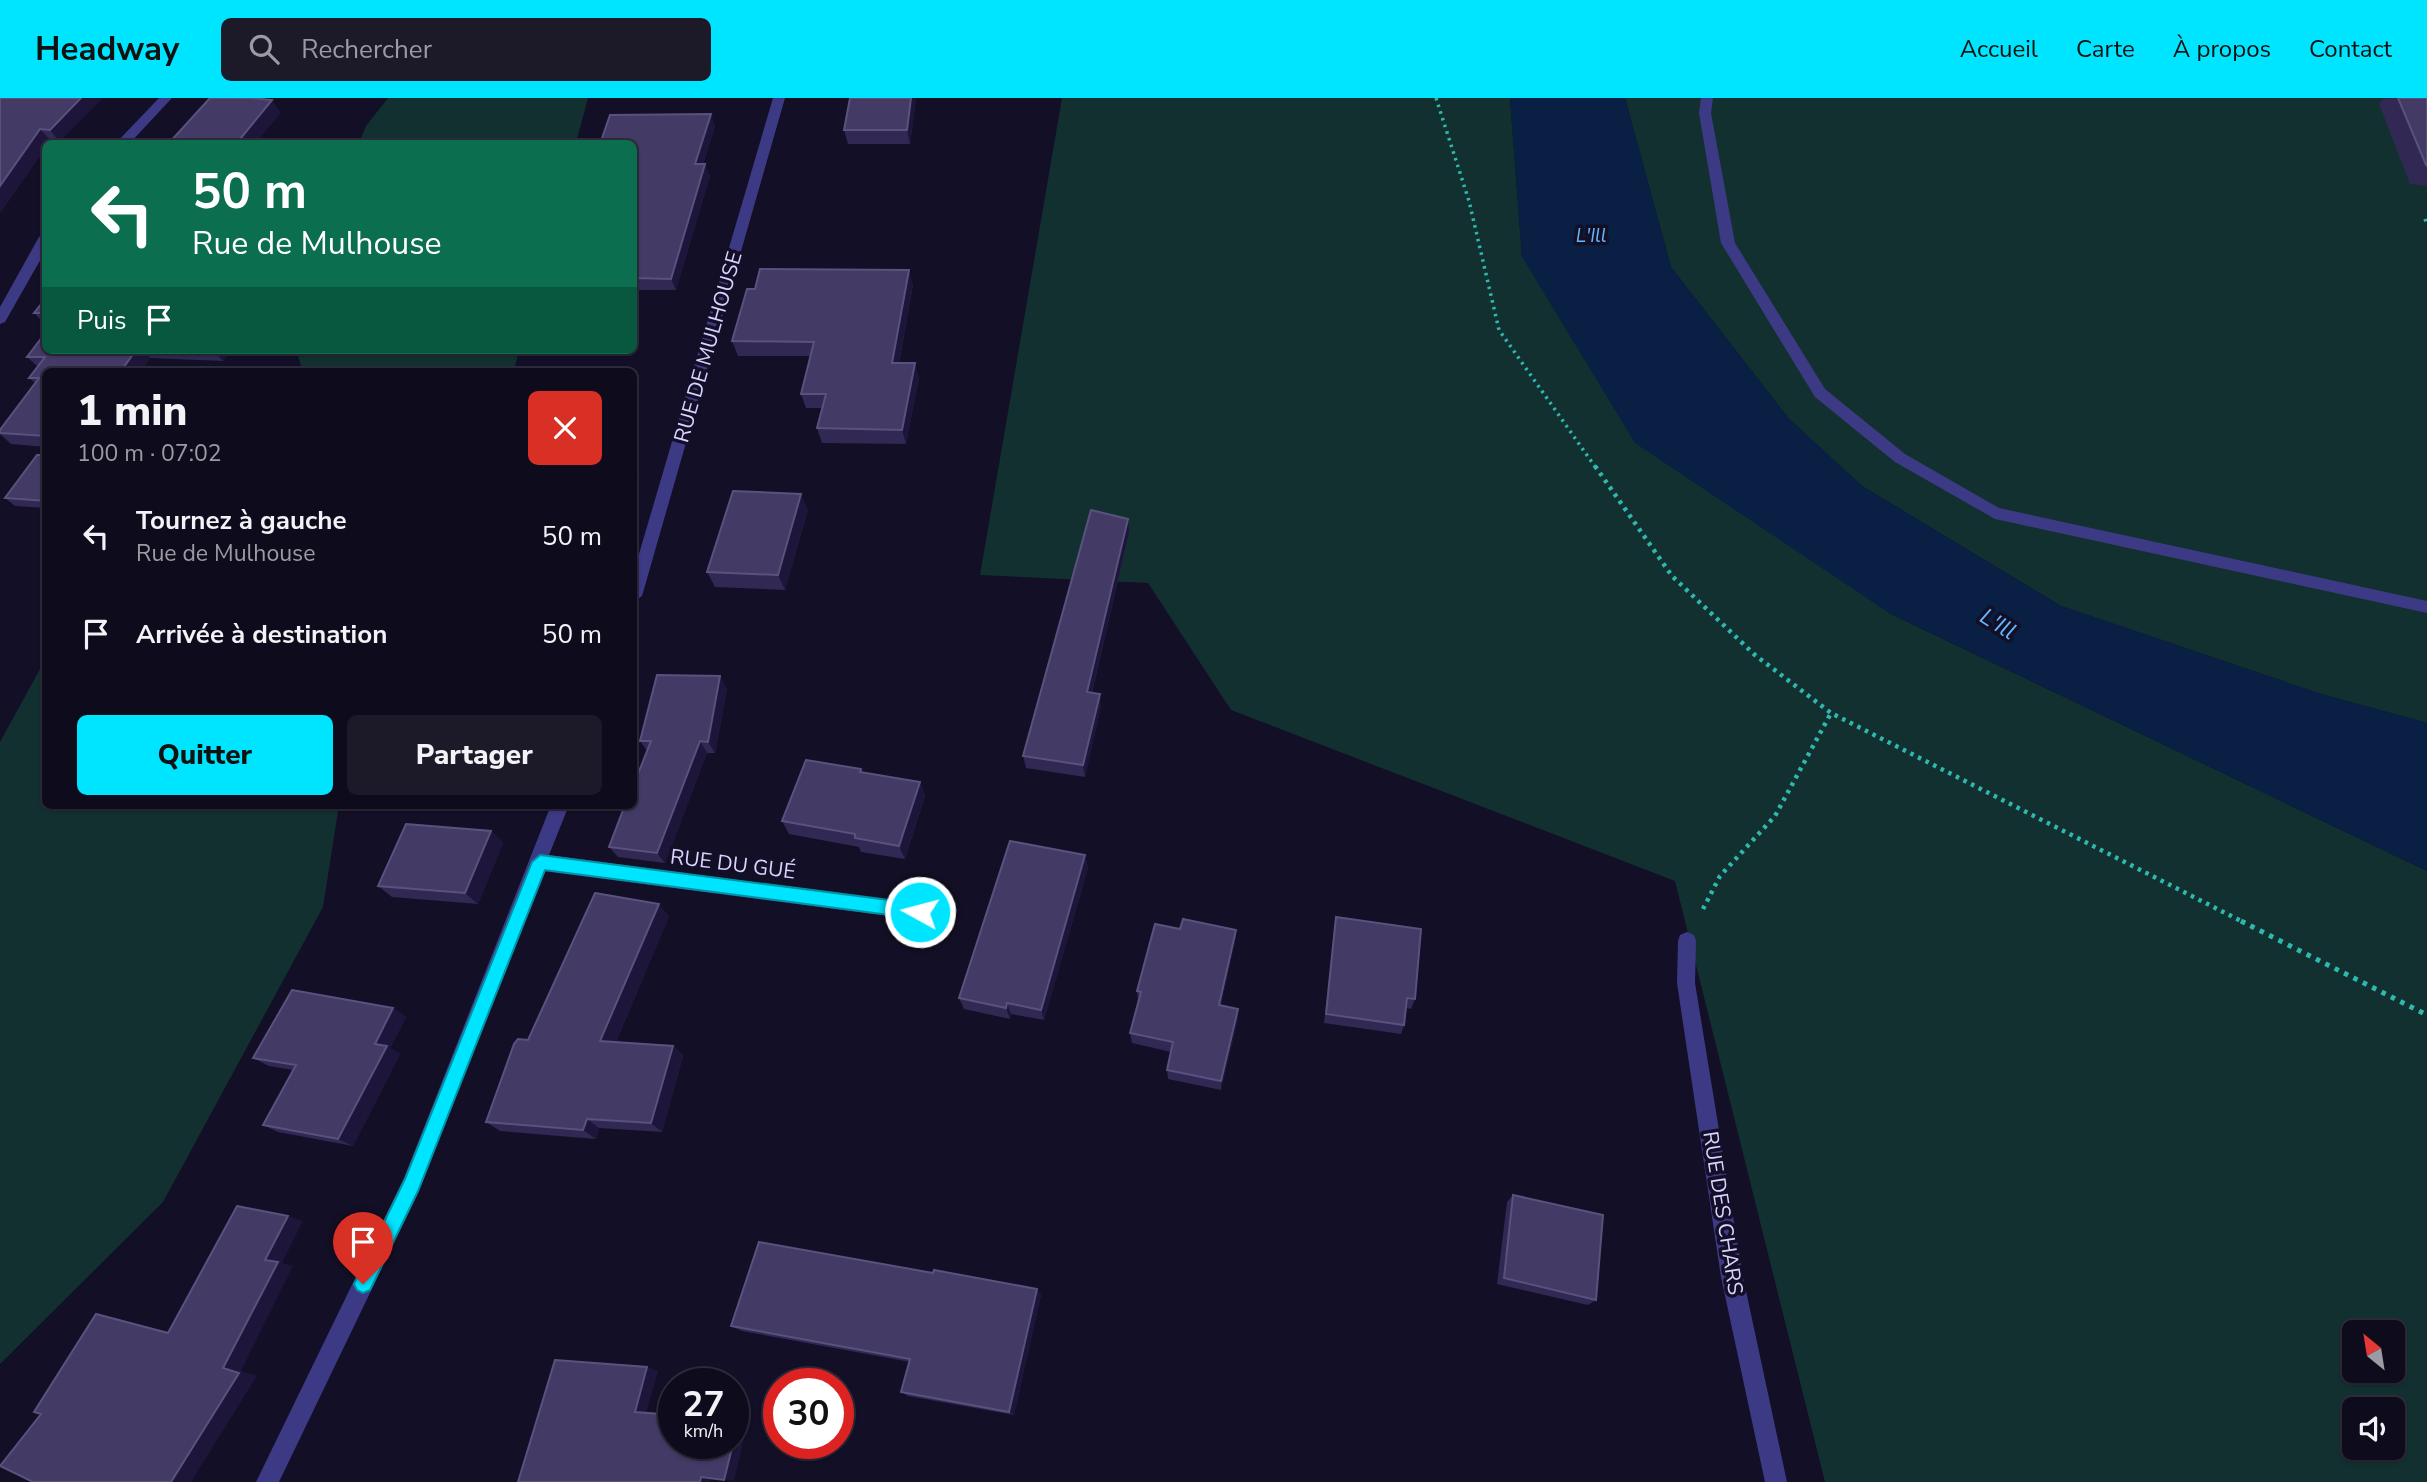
<!DOCTYPE html>
<html lang="fr">
<head>
<meta charset="utf-8">
<style>
  :root { --surface:#0e0b1c; --page:#1c1929; --text:#f1f3f6; --muted:#9b9ba3; --line:#2e2b3b; --accent:#00e5ff }
  body { margin:0; font-family:"Nunito Sans",sans-serif; background:var(--page); color:var(--text); height:100vh; display:flex; flex-direction:column; font-size:26px; white-space:nowrap }
  * { box-sizing:border-box; margin:0 }
  p { font-size:23px; color:var(--muted) }
  .icon { flex:none; width:38px; height:38px; fill:none; stroke:currentColor; stroke-width:2; stroke-linecap:round; stroke-linejoin:round }
  .map { position:relative; flex:1; overflow:hidden }
  .drawer { position:absolute; left:42px; top:270px; width:595px; height:441px; display:flex; flex-direction:column; background:var(--surface); border-radius:10px; box-shadow:0 2px 5px #0004,0 0 0 2px var(--line) }
  .drawer>* { flex:none }
  .banner { position:absolute; left:42px; top:42px; width:595px; height:214px; border-radius:10px; box-shadow:0 2px 5px #0004,0 0 0 2px var(--line); background:#0b6e4f; color:#fff; overflow:hidden }
  .needle { width:46px; rotate:330deg }
  .buttons { position:absolute; left:2342px; top:1222px; display:grid; gap:14px }
  .buttons a { display:grid; place-items:center; width:63px; height:63px; border-radius:10px; background:var(--surface); box-shadow:0 2px 5px #0004,0 0 0 2px var(--line); font-size:35px }
  .speed { position:absolute; left:658px; top:1270px; display:flex; gap:14px; font-size:35px; font-weight:700; text-align:center }
  .speed>* { display:grid; place-content:center; width:91px; height:91px; border-radius:50%; background:var(--surface); box-shadow:0 2px 5px #0004,0 0 0 2px var(--line); line-height:1 }
  .speed small { font-size:18px; font-weight:400 }
  .speed .limit { border:10px solid #d22; background:#fff; color:#111 }
  .pin { position:absolute; display:grid; place-items:center; width:60px; height:60px; color:#fff; margin:-72px -30px; border-radius:50% 50% 50% 0; rotate:-45deg; box-shadow:0 0 7px #0007 }
  .pin .icon { rotate:45deg }
  .me { position:absolute; width:77px; margin:-38px; rotate:277deg; stroke-linejoin:round; filter:drop-shadow(0 0 5px #0008) }
  .turn { display:flex; align-items:center; gap:24px; height:147px; padding:0 35px; font-size:32px }
  .turn .icon { width:91px; height:91px; stroke-width:2.5 }
  .turn b { display:block; font-size:49px; line-height:60px }
  .then { display:flex; align-items:center; height:66px; padding:0 35px; background:#0003; gap:14px; font-size:26px }
  .round { display:grid; place-items:center; flex:none; width:74px; height:74px; border-radius:10px; background:var(--page) }
  .overview { display:flex; align-items:center; justify-content:space-between; height:119px; padding:0 35px }
  h1 { font-size:42px; font-weight:800; line-height:52px }
  .button { display:flex; gap:14px; margin-top:auto; padding:14px 35px }
  .button a { flex:1; height:80px; border-radius:10px; background:var(--accent); color:#111; font-size:28px; font-weight:800; line-height:80px; text-align:center }
  .button a+a { background:var(--page); color:var(--text) }
  ul { padding:0; list-style:none }
  li { display:flex; align-items:center; gap:21px; height:98px; padding:0 35px }
  li div { flex:1 }
  li b { display:block; font-size:26px }
  li em { font-style:normal }
  header { display:flex; align-items:center; gap:42px; box-sizing:border-box; height:98px; padding:0 35px; background:var(--accent); color:#111 }
  header strong { font-size:33px }
  nav { display:flex; gap:38px; margin-inline-start:auto; font-size:24px }
  .search { width:490px; height:63px; background:var(--page); display:flex; align-items:center; gap:18px; box-sizing:border-box; padding:0 24px; border-radius:10px; color:var(--muted); font-size:26px }
  .map>svg:first-child { display:block }
</style>
</head>
<body>
<header>
<strong>Headway</strong>
<div class="search"><svg class="icon" aria-label="search" viewBox="0 0 24 24"><circle cx="10" cy="10" r="6"/><path d="M15 15l6 6"/></svg>Rechercher</div>
<nav><a>Accueil</a><a>Carte</a><a>À propos</a><a>Contact</a></nav>
</header>
<div class="map">
<svg width="2427" height="1384" viewBox="0 0 2427 1384">
  <rect width="100%" height="100%" fill="#130f26"/>
  <path fill="#12302f" fill-rule="evenodd" d="M388,0H588L576,45H359L366,28Z
    M1062,0H1510L1522,159L1889,515L2427,773V1384H1825L1675,783L1231,612L1148,485L980,477ZM2354,1234H2392V1272H2354ZM2354,1311H2392V1349H2354Z
    M1625,0H2427V625L2321,596L2061,508L1862,388L1789,321L1671,169Z
    M296,252H519L514,273H303Z
    M45,562L46,707H339L323,809L163,1104L0,1266V644Z"/>
  <path fill="#0a1f44" d="M1510,0H1625L1671,169L1789,321L1862,388L2061,508L2321,596L2427,625V773L1889,515L1635,345L1522,159Z"/>
  <g fill="none" stroke-linecap="round" stroke-linejoin="round">
    <path stroke="#2fb8b0" stroke-width="3.5" stroke-dasharray="2.5 4.5" stroke-linecap="butt" d="M1436,0L1469,103L1499,232L1596,370
      M2425,121L2427,127"/>
    <path stroke="#2fb8b0" stroke-width="4.5" stroke-dasharray="3.5 5" stroke-linecap="butt" d="M1595,368L1672,478L1755,557L1831,615L2245,825
      M1703,811L1720,778L1775,718L1831,615"/>
    <path stroke="#2fb8b0" stroke-width="5" stroke-dasharray="4.5 6" stroke-linecap="butt" d="M2241,823L2427,917"/>
    <path fill="#3d3a85" fill-rule="evenodd" d="M1701,0H1713L1711,15L1735,145L1825,291L1905,356L1999,410L2427,503V515L1995,421L1895,364L1815,299L1721,145L1699,15Z"/>
    <path fill="#3d3a85" fill-rule="evenodd" d="M159,0H172L129,46H115Z
      M773,0H785L642,498L634,504V473Z
      M46,135V152L5,224L0,226V209L39,139Z
      M551,707H569L549,757L920,806L927,808L929,814L927,820L920,822L543,773L419,1093L279,1384H256L404,1080Z
      M1687,834L1694,837L1696,843L1695,885L1743,1179L1787,1384H1765L1721,1179L1677,885L1678,843L1680,837Z"/>
  </g>
  <path fill="#312854" d="M0,0H102L59,43L50,42L48,46H46V49L0,115Z
    M916,0L910,46H848L844,32Z
    M2384,0H2427V88L2410,86L2379,6Z
    M715,28L703,66L710,78L676,192H634V46Z
    M913,187L899,265L919,280L906,346L822,345L817,330L822,310H806L801,296L810,258H738L732,243Z
    M46,200V227L34,215Z
    M46,252H230L223,263L150,260L141,273H46V349L11,346L0,336V332L35,285L29,280L38,269L27,259Z
    M46,357V410L15,408L5,400Z
    M808,412L785,492L715,489L707,474Z
    M1129,434L1092,595L1101,608L1085,679L1026,670L1023,658Z
    M727,591L715,655H707L665,765L618,759L609,749L647,653L640,643Z
    M861,671L863,674L920,684L925,698L905,761L861,754L859,749L789,736L782,723Z
    M491,733L503,745L478,806L392,799L378,788Z
    M1085,757L1088,770L1044,922L1011,916L1010,921L964,911L959,900Z
    M669,818L616,944L673,948L683,958L662,1034L599,1030L596,1041L500,1033L486,1024L528,942Z
    M1336,819L1415,901L1411,911L1406,910L1404,927L1401,936L1324,925Z
    M1180,831L1236,832L1235,843L1221,907L1238,921L1221,992L1168,981L1167,972L1171,954L1132,945L1130,935L1138,903L1137,893Z
    M393,910L406,919L390,950L400,956L353,1048L278,1034L263,1027L293,972L269,968L253,960Z
    M1513,1097L1596,1202L1588,1207L1497,1186L1507,1104Z
    M933,1175L1037,1191L1041,1197L1014,1317L908,1298L901,1294L910,1264L742,1233L731,1228Z"/>
  <path fill="#1d163a" d="M81,0H102L59,43L50,32Z
    M911,0H916L910,46L907,32Z
    M272,2L281,15L255,46H236Z
    M711,16L715,28L699,78L695,66Z
    M40,31L50,42L48,46H46V49L0,115V88Z
    M705,66L710,78L676,192L671,181Z
    M909,172L913,187L896,280L892,265Z
    M136,252H144L150,260L141,273H121Z
    M213,252H230L223,263Z
    M915,265L919,280L906,346L902,332Z
    M634,367L640,380L634,399Z
    M801,396L808,412L785,492L778,477Z
    M1128,421L1129,434L1089,606L1087,594Z
    M720,578L727,591L715,655L708,644Z
    M1100,596L1101,608L1085,679L1083,667Z
    M700,643L707,655L665,765L657,755Z
    M920,684L925,698L905,761L899,748Z
    M491,733L503,745L478,806L465,795Z
    M1085,757L1088,770L1044,922L1041,912Z
    M659,806L669,818L612,953L600,943Z
    M1236,832L1235,843L1219,917V907Z
    M1007,905L1011,916L1010,921L1006,910Z
    M393,910L406,919L390,950L400,956L353,1048L338,1041L375,946Z
    M1238,911V921L1221,992V983Z
    M673,948L683,958L662,1034L651,1025Z
    M587,1021L599,1030L596,1041L583,1032Z
    M288,1118L303,1123L282,1165L293,1168L241,1273L257,1278L191,1384H171L223,1270L265,1162Z
    M1037,1191L1041,1197L1014,1317L1009,1314Z
    M96,1216L115,1220L186,1238L168,1235Z
    M647,1269L658,1273L646,1316L635,1314Z
    M739,1322L748,1324L734,1383L724,1382Z
    M701,1379L711,1381L710,1384H700Z"/>
  <path fill="#433a66" stroke="#5a527e" stroke-width="2" d="M0,0H81L50,32L40,31L0,88Z
    M210,0H251L272,2L236,46H168Z
    M850,0H911L907,32H844Z
    M2398,0H2427V68L2426,67Z
    M711,16L695,66H705L671,181L634,180V46H600L610,17Z
    M760,171L909,172L892,265H915L902,332L817,330L826,296H801L814,244L732,243L747,191H755Z
    M46,200V215H34Z
    M46,234V252H136L121,273H46V338L0,335V332L39,280H29L45,259H27Z
    M37,357H46V403L5,400Z
    M733,393L801,396L778,477L707,474Z
    M1091,412L1128,421L1087,594L1100,596L1083,667L1023,658Z
    M657,577L720,578L708,644L700,643L657,755L609,749L625,707H634V686L651,643H640Z
    M806,662L861,671L860,674L920,684L899,748L855,740V736L782,723Z
    M406,726L491,733L465,795L378,788Z
    M1010,743L1085,757L1041,912L1007,905L1006,910L959,900Z
    M595,795L659,806L600,943L673,948L651,1025L587,1021L583,1032L486,1024L514,946L518,941L528,942Z
    M1336,819L1421,831L1415,901L1407,900L1404,927L1326,916Z
    M1183,821L1236,832L1219,907L1238,911L1221,983L1167,972L1173,944L1130,935L1141,894L1137,893L1155,826L1180,831Z
    M292,892L393,910L375,946L387,948L338,1041L263,1027L296,967L253,960Z
    M1513,1097L1603,1117L1596,1202L1504,1180Z
    M237,1108L288,1118L265,1162L278,1164L223,1270L239,1275L171,1384H33L0,1368L41,1316L34,1314L96,1216L168,1235Z
    M759,1144L933,1175L934,1172L1037,1191L1009,1314L901,1294L910,1261L731,1228Z
    M555,1262L647,1269L635,1314L674,1317V1346H733L724,1382L701,1379L700,1384H518Z
    M733,1321L739,1322L733,1345Z"/>
  <path fill="#00e5ff" stroke="#0095a6" stroke-width="2" d="M540,757L920,806L928,814L920,821L545,772L418,1093L370,1192L363,1195L357,1192L354,1186L405,1081L532,764Z"/>
  <g text-anchor="middle" dominant-baseline="central" stroke-width="7" stroke-linejoin="round" paint-order="stroke">
    <g font-size="19" font-style="italic" fill="#62b6ff" stroke="#130f26">
      <text x="1591" y="138">L'Ill</text>
    </g>
    <g font-size="21" fill="#d9d4ff" stroke="#130f26">
      <text transform="translate(708 249) rotate(-74)">RUE DE MULHOUSE</text>
      <text transform="translate(733 766) rotate(7)">RUE DU GUÉ</text>
      <text transform="translate(1723 1115) rotate(81)">RUE DES CHARS</text>
    </g>
    <g font-size="23" font-style="italic" fill="#62b6ff" stroke="#130f26">
      <text transform="translate(1998 526) rotate(32)">L'Ill</text>
    </g>
  </g>
</svg>
<div class="buttons">
<a><svg class="needle" viewBox="-14 -14 28 28"><path d="M0-13l5 13h-10z" fill="#e53935"/><path d="M0 13l5-13h-10z" fill="#9b9ba3"/></svg></a>
<a><svg class="icon" aria-label="sound" viewBox="0 0 24 24"><path d="M4 9h4l5-4v14l-5-4H4zM17 9q2 3 0 6"/></svg></a>
</div>
<div class="speed"><div>27<small>km/h</small></div><div class="limit">30</div></div>
<div class="pin" style="left:363px;top:1186px;background:#d93025"><svg class="icon" aria-label="arrive" viewBox="0 0 24 24"><path d="M6 21V4h12l-3 4 3 4H6"/></svg></div>
<svg class="me" style="left:920px;top:814px" viewBox="-20 -20 40 40"><circle r="17" fill="#00e5ff" stroke="#fff" stroke-width="3"/><path d="M0-11L8 9 0 5-8 9z" fill="#fff"/></svg>
<div class="banner">
<div class="turn"><svg class="icon" aria-label="left" viewBox="0 0 24 24"><path d="M17 20v-9H6M10 6l-5 5 5 5"/></svg><div><b>50 m</b>Rue de Mulhouse</div></div>
<div class="then">Puis<svg class="icon" aria-label="arrive" viewBox="0 0 24 24"><path d="M6 21V4h12l-3 4 3 4H6"/></svg></div>
</div>
<section class="drawer">
<div class="overview"><div><h1>1 min</h1><p>100 m · 07:02</p></div><a class="round" style="background:#d93025;color:#fff"><svg class="icon" aria-label="close" viewBox="0 0 24 24"><path d="M6 6l12 12M18 6L6 18"/></svg></a></div>
<ul>
<li><svg class="icon" aria-label="left" viewBox="0 0 24 24"><path d="M17 20v-9H6M10 6l-5 5 5 5"/></svg><div><b>Tournez à gauche</b><p>Rue de Mulhouse</p></div><em>50 m</em></li>
<li><svg class="icon" aria-label="arrive" viewBox="0 0 24 24"><path d="M6 21V4h12l-3 4 3 4H6"/></svg><div><b>Arrivée à destination</b></div><em>50 m</em></li>
</ul>
<div class="button"><a>Quitter</a><a>Partager</a></div>
</section>
</div>
</body>
</html>
